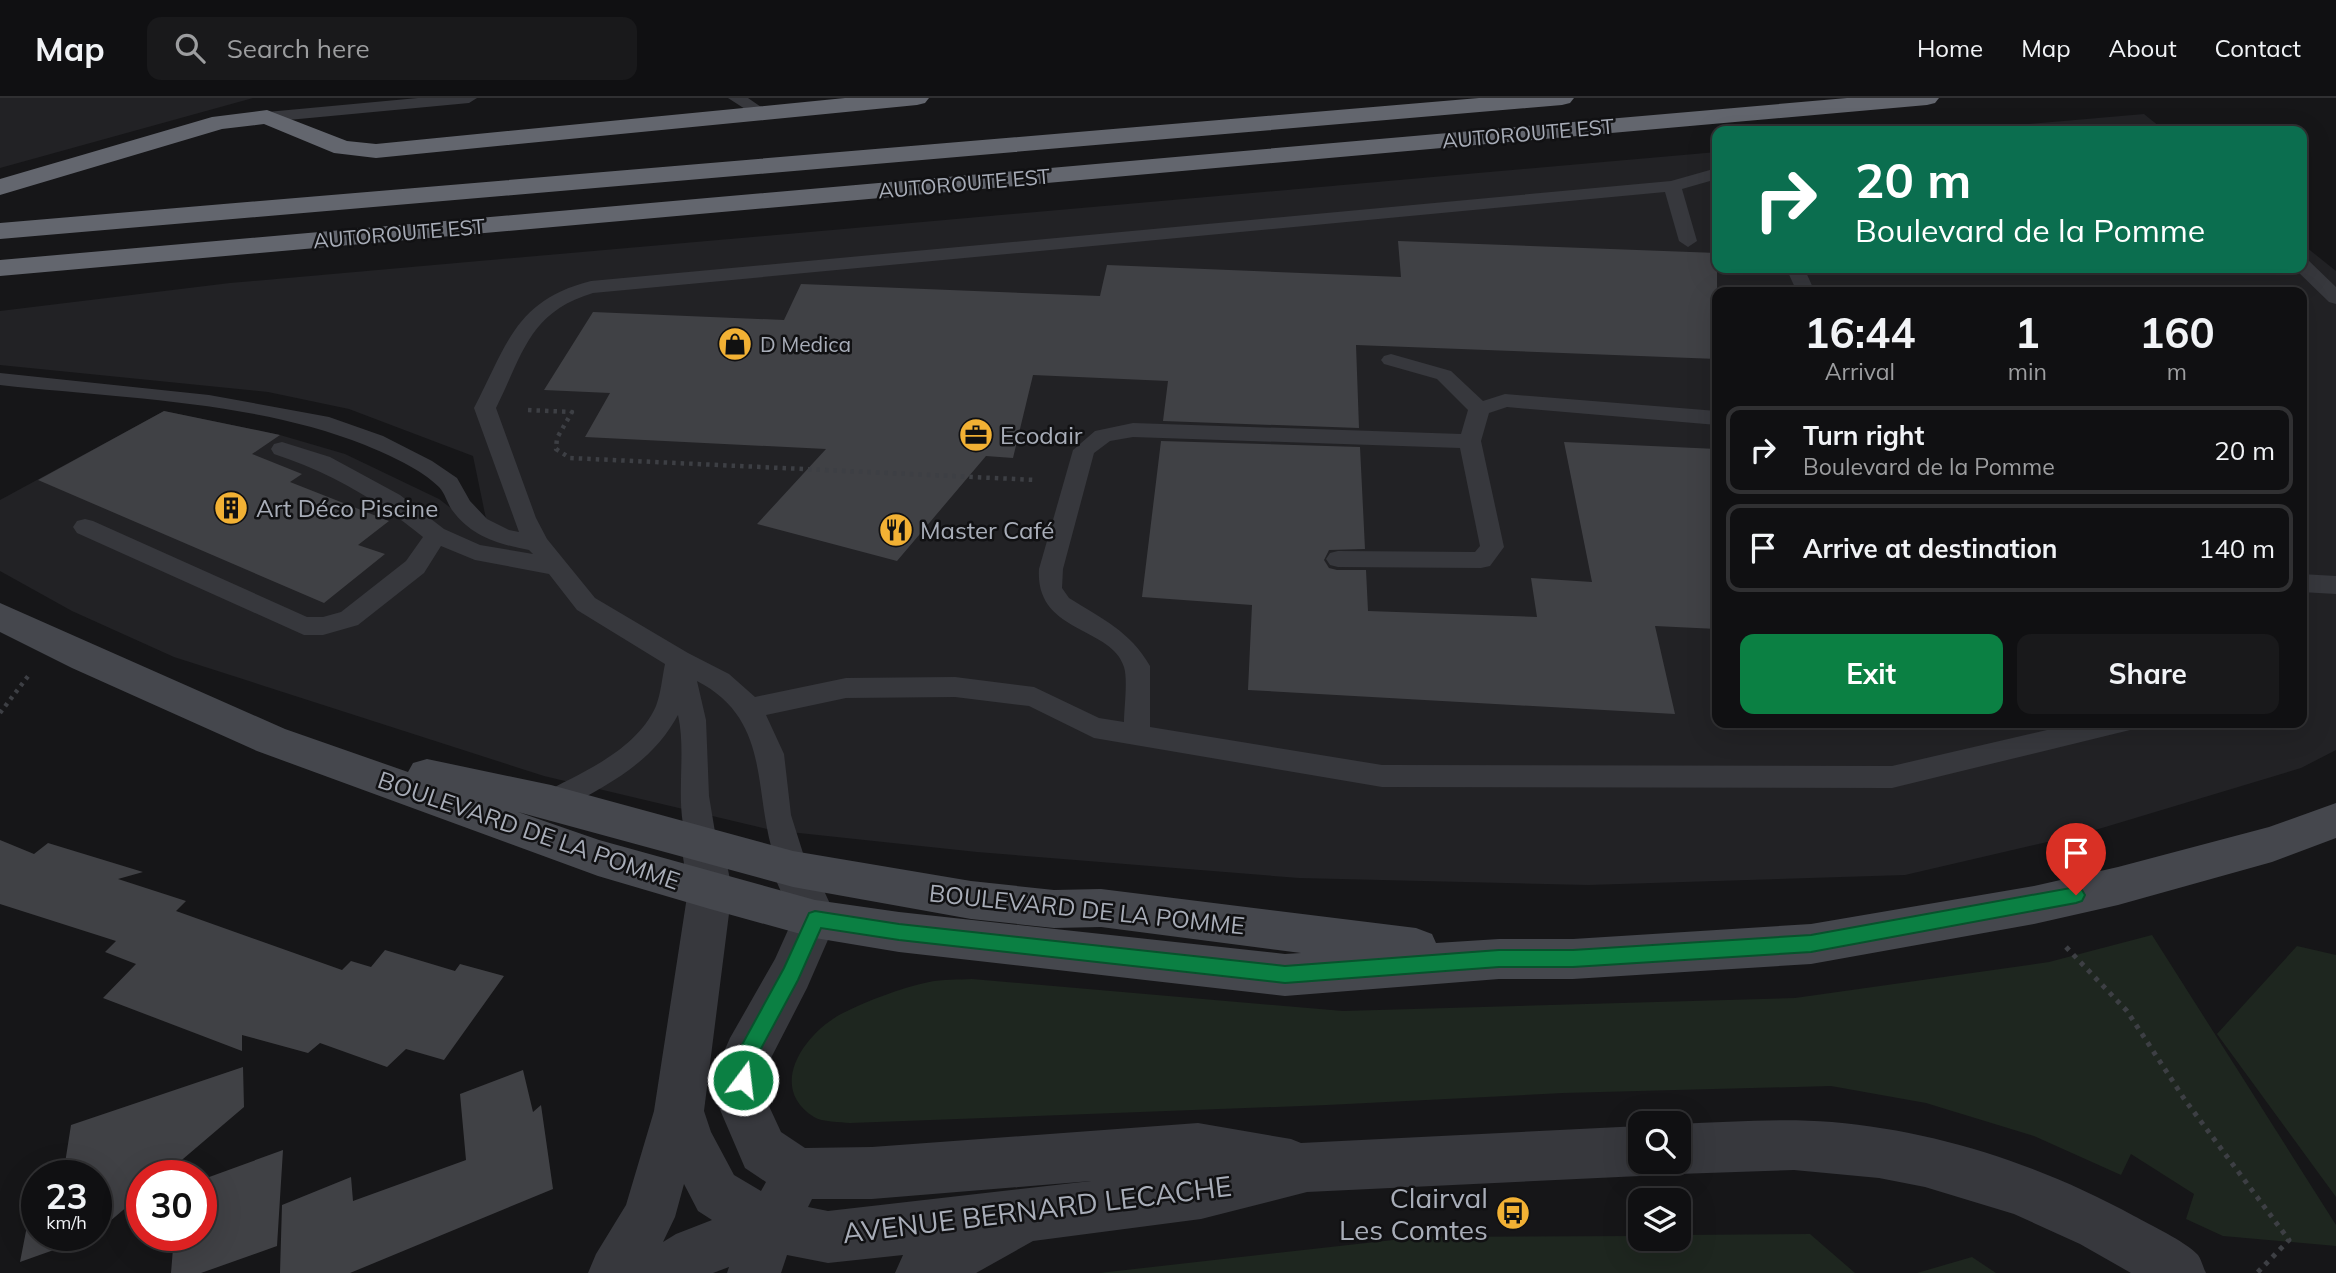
<!DOCTYPE html>
<html lang="en">
<head>
<meta charset="utf-8">
<style>
  :root { --surface:#101012; --page:#19191b; --text:#f1f3f6; --muted:#9c9d9f; --line:#303032; --accent:#0b8043 }
  body { margin:0; font-family:Mulish,sans-serif; background:var(--page); color:var(--text); height:100vh; display:flex; flex-direction:column; font-size:26px; white-space:nowrap }
  * { box-sizing:border-box; margin:0 }
  p { font-size:23px; color:var(--muted) }
  .icon { flex:none; width:38px; height:38px; fill:none; stroke:currentColor; stroke-width:2; stroke-linecap:round; stroke-linejoin:round }
  .map { position:relative; flex:1; overflow:hidden }
  .details { position:absolute; left:1712px; top:189px; width:595px; height:441px; display:flex; flex-direction:column; background:var(--surface); border-radius:14px; box-shadow:0 7px 28px #0002,0 0 0 2px var(--line) }
  .details>* { flex:none }
  .top-card { position:absolute; left:1712px; top:28px; width:595px; height:147px; border-radius:14px; box-shadow:0 7px 28px #0002,0 0 0 2px var(--line); background:#0b6e4f; color:#fff; overflow:hidden }
  .tools { position:absolute; left:1628px; top:1013px; display:grid; gap:14px }
  .tools a { display:grid; place-items:center; width:63px; height:63px; border-radius:14px; background:var(--surface); box-shadow:0 7px 28px #0002,0 0 0 2px var(--line); font-size:35px }
  .speed { position:absolute; left:21px; top:1062px; display:flex; gap:14px; font-size:35px; font-weight:700; text-align:center }
  .speed>* { display:grid; place-content:center; width:91px; height:91px; border-radius:50%; background:var(--surface); box-shadow:0 7px 28px #0002,0 0 0 2px var(--line); line-height:1 }
  .speed small { font-size:18px; font-weight:400 }
  .speed .limit { border:10px solid #d22; background:#fff; color:#111 }
  .pin { position:absolute; display:grid; place-items:center; width:60px; height:60px; color:#fff; margin:-72px -30px; border-radius:50% 50% 50% 0; rotate:-45deg; box-shadow:0 0 7px #0007 }
  .pin .icon { rotate:45deg }
  .me { position:absolute; width:77px; margin:-38px; rotate:15deg; stroke-linejoin:round; filter:drop-shadow(0 0 5px #0008) }
  .turn { display:flex; align-items:center; gap:24px; height:147px; padding:0 28px; font-size:32px }
  .turn .icon { width:91px; height:91px; stroke-width:2.5 }
  .turn b { display:block; font-size:49px; line-height:60px }
  .eta { display:flex; justify-content:space-evenly; align-items:center; height:119px; text-align:center }
  .eta b { font-size:42px; font-weight:700; line-height:49px }
  .button { display:flex; gap:14px; margin-top:auto; padding:14px 28px }
  .button a { flex:1; height:80px; border-radius:14px; background:var(--accent); color:#fff; font-size:28px; font-weight:700; line-height:80px; text-align:center }
  .button a+a { background:var(--page); color:var(--text) }
  ul { padding:0; list-style:none }
  li { display:flex; align-items:center; gap:21px; height:88px; margin:0 14px 10px; padding:0 14px; border:4px solid var(--line); border-radius:14px }
  li div { flex:1 }
  li b { display:block; font-size:26px }
  li em { font-style:normal }
  header { display:flex; align-items:center; gap:42px; box-sizing:border-box; height:98px; padding:0 35px; background:var(--surface); border-bottom:2px solid var(--line) }
  header strong { font-size:33px }
  nav { display:flex; gap:38px; margin-inline-start:auto; font-size:24px }
  .search { width:490px; height:63px; background:var(--page); display:flex; align-items:center; gap:18px; box-sizing:border-box; padding:0 24px; border-radius:14px; color:var(--muted); font-size:26px }
  .map>svg:first-child { display:block }
</style>
</head>
<body>
<header>
<strong>Map</strong>
<div class="search"><svg class="icon" aria-label="search" viewBox="0 0 24 24"><circle cx="10" cy="10" r="6"/><path d="M15 15l6 6"/></svg>Search here</div>
<nav><a>Home</a><a>Map</a><a>About</a><a>Contact</a></nav>
</header>
<div class="map">
<svg width="2336" height="1175" viewBox="0 0 2336 1175">
  <rect width="100%" height="100%" fill="#161618"/>
  <path fill="#222225" fill-rule="evenodd" d="M0,0H253L0,70Z
    M2144,16L2165,33H1947Z
    M1717,54V170H2301V145L2336,173V652L2301,670L2082,736L1905,777L1588,787L1299,780L977,754L771,732L544,678L174,559L72,513L0,473V402L164,313L280,337L345,356L439,401L490,440L473,358L349,311L268,294L0,267V213L230,185ZM1717,194H2301V625H1717Z"/>
  <path fill="#1e261f" d="M2152,837L2336,1127V1148L2223,1138L2186,1121L2194,1096L2131,1056L2121,1077L2034,1038L1926,1005L1831,988L1563,995L1327,1007L850,1025C840,1024 822,1024 814,1019C765,988 807,933 843,915C869,902 901,890 929,884C943,881 958,882 972,881L1343,913L1795,900L2049,864Z
    M2297,848L2336,857V1099L2217,936Z
    M1810,1136L1855,1175H1099L1420,1139L1640,1138V1141H1678V1137Z
    M1972,1159L1996,1175H1917Z"/>
  <path fill="#404145" d="M1398,143L1717,155V261L1356,247L1359,330L1163,323L1168,283L1033,277L1013,360L986,358L897,463L757,426L826,351L585,339L610,295L544,292L593,214L784,222L801,186L1100,198L1107,167L1401,179Z
    M164,313L280,337L252,356L302,376L290,384L389,423L358,447L385,456L324,505L38,382Z
    M1161,343L1360,349L1365,451L1329,452L1324,462L1329,470L1337,472H1366L1368,513L1537,519L1531,480L1592,484L1564,344L1717,351V531L1655,528L1675,616L1248,592L1252,507L1142,499Z
    M0,742L34,756L48,745L143,774L118,781L186,803L176,813L342,872L351,863L371,869L385,852L455,873L460,866L504,878L444,962L406,951L387,969L320,945L308,955L242,937V953L103,900L136,866L105,854L116,843L0,806Z
    M243,969L244,1009L163,1078H142V1096L96,1135V1078H63L71,1027Z
    M523,972L533,1014L541,1007L553,1091L350,1175H280L282,1107L351,1079L353,1103L466,1062L460,996Z
    M283,1052L277,1148L201,1175H171L174,1138H201V1082Z
    M37,1096V1138H93L20,1164L33,1097Z"/>
  <g fill="none" stroke-linecap="round" stroke-linejoin="round">
    <path stroke="#3d3f44" stroke-width="4.5" stroke-dasharray="3.5 5" stroke-linecap="butt" d="M528,312L572,314L557,340L556,351L570,360L1036,382
      M0,615L29,577"/>
    <path stroke="#3d3f44" stroke-width="5" stroke-dasharray="4.5 6" stroke-linecap="butt" d="M2066,849L2127,913L2185,1002L2289,1142L2257,1175"/>
    <path fill="#37383d" fill-rule="evenodd" d="M418,0H477L469,5L267,24L259,19L267,14Z
      M728,0H748L770,15L768,18H756Z
      M1717,70V81L1682,91L1697,143L1688,149L1679,143L1665,94L593,195C529,214 523,256 496,310L536,420L547,441L595,500L688,555L729,576L755,599L846,580L955,579L1034,589L1099,620L1124,624C1124,610 1128,582 1124,569C1112,528 1035,536 1039,471L1073,352L1095,333L1133,325L1461,336L1468,312L1437,281L1384,266L1381,262L1384,258L1391,256L1451,273L1483,303L1505,296L1717,313V327L1507,309L1489,315L1481,343L1504,449L1490,468L1481,470L1338,469L1330,467L1326,461L1330,455L1338,453L1475,454L1480,448L1460,350L1133,339L1110,343L1094,355L1063,471L1062,490L1069,500C1102,521 1130,533 1150,568V629L1382,667L1892,668L2077,625H2133L2130,632L1892,690L1382,689L1094,640L1029,608L955,599L846,600L766,617L784,656L791,717L808,771L803,780L793,783L783,780C747,708 780,626 697,583L706,622L709,698L717,746L712,755L702,758L692,755C671,713 688,661 678,617C652,665 608,687 561,712L551,716L541,712L537,704L541,696C581,675 636,653 656,608C661,595 662,580 665,566L577,512L549,476L475,462L441,448L424,475L358,527L323,537H304L77,435L73,429L77,423L85,421L93,423L307,519H323L341,514L406,463L423,439C376,401 331,375 274,356L271,351L274,346L282,344L330,359L400,397L444,431L480,447L533,456L529,452C498,446 472,439 452,412C447,405 445,395 439,389C421,371 389,357 365,347C256,303 117,300 0,287V275L209,297L329,319L383,338L432,363L457,380L470,403L487,421L509,432L519,434L474,310C507,247 515,202 591,183L1671,83Z
      M2301,160L2308,162L2336,189V206L2329,204L2294,170H2301Z
      M1786,170H1804L1815,194H1797Z
      M2301,476L2336,478V496L2301,494Z"/>
    <path fill="#37383d" fill-rule="evenodd" d="M702,728L717,733L723,746L732,792L704,1013L711,1034L734,1077L761,1093L766,1084L745,1070L718,1007L719,982L723,956L730,940L775,861L793,821L771,771L778,758L793,753L808,758L837,821L807,890L771,960L768,1006L781,1034L805,1050L872,1049L1198,1025L1291,1041L1301,1045L1640,1028V1064H1678V1026C1729,1024 1781,1020 1832,1024C1937,1033 2041,1067 2134,1118C2149,1126 2186,1144 2197,1156C2201,1160 2203,1169 2206,1175H2131L2080,1146L2014,1116L1925,1089L1879,1080L1794,1072L1678,1076L1659,1067L1658,1071L1640,1078L1307,1094L1201,1121L1033,1143L976,1175H895L903,1157L828,1165L787,1157L781,1175H727L729,1169L713,1175H588L596,1156L626,1107L654,1013L688,792L681,746L687,733ZM1091,1083L828,1113L808,1109L812,1101H872ZM684,1086L698,1113L712,1122L676,1136L663,1144L675,1119Z"/>
    <path fill="#45474d" fill-rule="evenodd" d="M0,505L285,631L408,674L413,665L427,661L551,687L793,753L971,783L1054,792L1101,791L1416,830L1432,836L1436,845L1499,841H1573L1811,826L2034,788L2118,769L2269,729L2336,705V740L2272,764L2118,807L2034,826L1811,866L1573,881H1499L1285,898L899,854L815,840L710,811L598,778L257,653L72,570L0,534ZM518,714L793,789L971,821L1054,830L1101,829L1301,855L1285,856L899,814L815,802L599,742Z"/>
    <path fill="#63666e" fill-rule="evenodd" d="M845,0H929L925,5L917,7L376,60L334,55L264,26L222,31L0,97V81L212,19L267,12L347,43L376,46Z
      M1479,0H1574L1570,5L1562,7L0,141V125Z
      M1847,0H1939L1935,5L1927,7L0,178V162Z"/>
  </g>
  <path fill="#0b8043" stroke="#07532c" stroke-width="2" d="M2076,789L2082,792L2085,797L2082,803L2076,805L1811,854L1573,869H1499L1285,885L899,842L821,830L798,882L757,958L750,989L743,991L736,989L733,982L737,956L784,870L809,815L815,813L899,826L1285,868L1499,852H1573L1811,837Z"/>
  <defs>
    <g id="shop-disc" transform="scale(1.75)"><circle r="9.5" fill="#f2b134" stroke="#111113"/><path d="M-5-2.5h2.3a2.7 3.5 0 0 1 5.4 0H5L5.5 6h-11ZM-1.5-2.5h3a1.5 2.3 0 0 0-3 0Z" fill="#111"/></g>
    <g id="office-disc" transform="scale(1.75)"><circle r="9.5" fill="#f2b134" stroke="#111113"/><path d="M-6-3h4V-5.5h4V-3h4V5H-6ZM-1-4.5V-3h2v-1.5ZM-6 0V1H6V0Z" fill="#111"/></g>
    <g id="building-disc" transform="scale(1.75)"><circle r="9.5" fill="#f2b134" stroke="#111113"/><path d="M-4-6H4V6H1V3H-1V6H-4ZM-2.5-4.3h1.7v1.8h-1.7ZM.8-4.3h1.7v1.8H.8ZM-2.5-1h1.7V.8h-1.7ZM.8-1h1.7V.8H.8Z" fill="#111"/></g>
    <g id="restaurant-disc" transform="scale(1.75)"><circle r="9.5" fill="#f2b134" stroke="#111113"/><path d="M-5-6h1v4h1v-4h1v4h1v-4h1v5L-1.5 .5V6h-2V.5L-5-1ZM5-6V6H3V1.5H1.5Q1.5-4 5-6Z" fill="#111"/></g>
    <g id="bus-disc" transform="scale(1.75)"><circle r="9.5" fill="#f2b134" stroke="#111113"/><path d="M-5-6H5V4H4V6H2V4H-2V6H-4V4H-5ZM-3.5-4V0h7V-4ZM-3.5 1.2v1.5H-2V1.2ZM2 1.2v1.5H3.5V1.2Z" fill="#111"/></g>
  </defs>
  <g fill-rule="evenodd">
    <use href="#shop-disc" x="735" y="246"/>
    <use href="#office-disc" x="976" y="337"/>
    <use href="#building-disc" x="231" y="410"/>
    <use href="#restaurant-disc" x="896" y="432"/>
    <use href="#bus-disc" x="1513" y="1115"/>
  </g>
  <g text-anchor="middle" dominant-baseline="central" stroke-width="5" stroke-linejoin="round" paint-order="stroke">
    <g font-size="21" fill="#a8adb8" stroke="#111113">
      <text transform="translate(1528 35) rotate(-5)">AUTOROUTE EST</text>
      <text transform="translate(964 85) rotate(-5)">AUTOROUTE EST</text>
      <text transform="translate(399 135) rotate(-5)">AUTOROUTE EST</text>
    </g>
    <g font-size="21" fill="#a8adb8" stroke="#111113" text-anchor="start">
      <text x="760" y="246">D Medica</text>
    </g>
    <g font-size="24" fill="#a8adb8" stroke="#111113" text-anchor="start">
      <text x="1000" y="337">Ecodair</text>
      <text x="256" y="410">Art Déco Piscine</text>
      <text x="920" y="432">Master Café</text>
    </g>
    <g font-size="24" fill="#a8adb8" stroke="#111113">
      <text transform="translate(529 732) rotate(19)">BOULEVARD DE LA POMME</text>
      <text transform="translate(1087 811) rotate(6)">BOULEVARD DE LA POMME</text>
    </g>
    <g font-size="28" fill="#a8adb8" stroke="#111113" text-anchor="end">
      <text x="1488" y="1099">Clairval<tspan x="1488" dy="32">Les Comtes</tspan></text>
    </g>
    <g font-size="28" fill="#a8adb8" stroke="#111113">
      <text transform="translate(1037 1111) rotate(-7)">AVENUE BERNARD LECACHE</text>
    </g>
  </g>
</svg>
<div class="tools">
<a><svg class="icon" aria-label="search" viewBox="0 0 24 24"><circle cx="10" cy="10" r="6"/><path d="M15 15l6 6"/></svg></a>
<a><svg class="icon" aria-label="layers" viewBox="0 0 24 24"><path d="M12 4l9 5-9 5-9-5zM3 14l9 5 9-5"/></svg></a>
</div>
<div class="speed"><div>23<small>km/h</small></div><div class="limit">30</div></div>
<div class="pin" style="left:2076px;top:797px;background:#d93025"><svg class="icon" aria-label="arrive" viewBox="0 0 24 24"><path d="M6 21V4h12l-3 4 3 4H6"/></svg></div>
<svg class="me" style="left:743px;top:982px" viewBox="-20 -20 40 40"><circle r="17" fill="#0b8043" stroke="#fff" stroke-width="3"/><path d="M0-11L8 9 0 5-8 9z" fill="#fff"/></svg>
<div class="top-card">
<div class="turn"><svg class="icon" aria-label="right" viewBox="0 0 24 24"><path d="M7 20v-9h11M14 6l5 5-5 5"/></svg><div><b>20 m</b>Boulevard de la Pomme</div></div>
</div>
<section class="details">
<div class="eta">
<div><b>16:44</b><p>Arrival</p></div>
<div><b>1</b><p>min</p></div>
<div><b>160</b><p>m</p></div>
</div>
<ul>
<li><svg class="icon" aria-label="right" viewBox="0 0 24 24"><path d="M7 20v-9h11M14 6l5 5-5 5"/></svg><div><b>Turn right</b><p>Boulevard de la Pomme</p></div><em>20 m</em></li>
<li><svg class="icon" aria-label="arrive" viewBox="0 0 24 24"><path d="M6 21V4h12l-3 4 3 4H6"/></svg><div><b>Arrive at destination</b></div><em>140 m</em></li>
</ul>
<div class="button"><a>Exit</a><a>Share</a></div>
</section>
</div>
</body>
</html>
